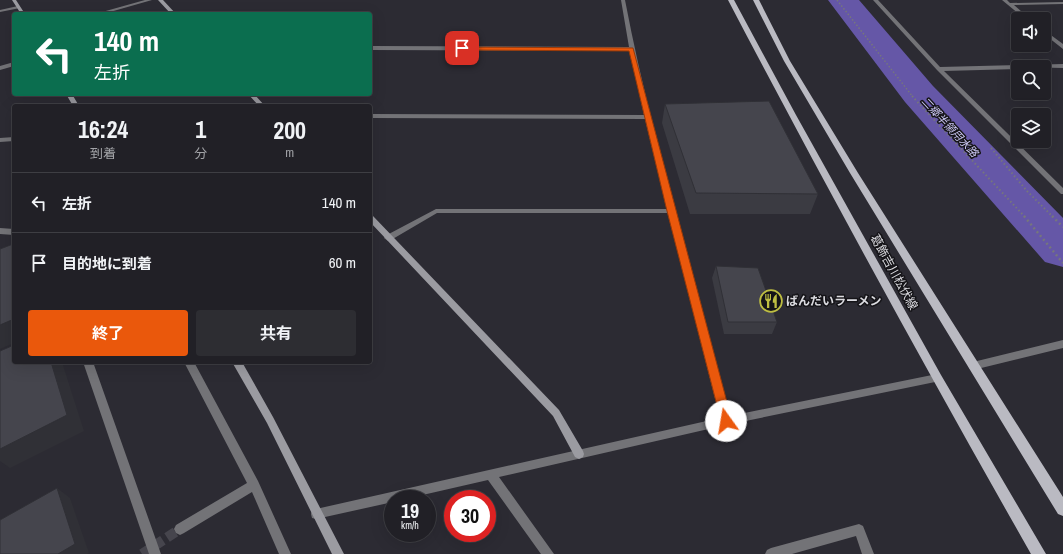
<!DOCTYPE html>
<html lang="ja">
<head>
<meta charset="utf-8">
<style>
  :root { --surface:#212026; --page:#2d2d32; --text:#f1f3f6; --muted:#a2a3a7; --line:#3e3e43; --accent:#ea580c }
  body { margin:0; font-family:"Archivo Narrow","Noto Sans JP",sans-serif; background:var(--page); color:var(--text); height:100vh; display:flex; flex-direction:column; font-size:15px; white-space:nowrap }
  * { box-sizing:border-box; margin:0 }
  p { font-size:13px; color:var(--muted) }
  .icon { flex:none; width:22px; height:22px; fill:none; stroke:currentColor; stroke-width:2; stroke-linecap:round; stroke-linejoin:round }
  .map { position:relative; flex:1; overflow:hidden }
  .side { position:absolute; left:12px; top:104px; width:360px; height:260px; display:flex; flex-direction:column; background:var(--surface); border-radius:4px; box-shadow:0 4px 16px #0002,0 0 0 1px var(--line) }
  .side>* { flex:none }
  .guide { position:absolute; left:12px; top:12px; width:360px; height:84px; border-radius:4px; box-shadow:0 4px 16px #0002,0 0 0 1px var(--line); background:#0b6e4f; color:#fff; overflow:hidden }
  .fabs { position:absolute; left:1011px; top:12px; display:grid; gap:8px }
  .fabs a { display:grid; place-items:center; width:40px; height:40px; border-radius:4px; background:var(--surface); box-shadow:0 4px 16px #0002,0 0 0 1px var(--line); font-size:20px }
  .speed { position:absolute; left:384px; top:490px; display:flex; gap:8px; font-size:20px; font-weight:700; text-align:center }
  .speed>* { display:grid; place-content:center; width:52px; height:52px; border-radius:50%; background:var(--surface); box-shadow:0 4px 16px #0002,0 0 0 1px var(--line); line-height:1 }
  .speed small { font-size:10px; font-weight:400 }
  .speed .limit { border:6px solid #d22; background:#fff; color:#111 }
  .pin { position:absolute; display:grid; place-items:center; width:34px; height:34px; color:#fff; margin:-17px; border-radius:8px; box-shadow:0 2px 6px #0006 }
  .me { position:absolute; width:44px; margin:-22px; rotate:347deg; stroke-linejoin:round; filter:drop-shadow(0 0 3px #0008) }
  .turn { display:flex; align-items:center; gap:14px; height:84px; padding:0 16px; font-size:18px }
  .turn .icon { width:52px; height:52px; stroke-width:2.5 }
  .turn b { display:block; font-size:28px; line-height:34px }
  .eta { display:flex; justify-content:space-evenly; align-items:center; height:68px; text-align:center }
  .eta b { font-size:24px; font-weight:700; line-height:28px }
  .primary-button { display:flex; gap:8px; margin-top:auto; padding:8px 16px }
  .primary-button a { flex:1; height:46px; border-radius:4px; background:var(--accent); color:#fff; font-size:16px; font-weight:700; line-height:46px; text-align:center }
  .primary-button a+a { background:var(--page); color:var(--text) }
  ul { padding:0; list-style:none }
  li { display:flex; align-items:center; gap:12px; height:60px; padding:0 16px; border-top:1px solid var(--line) }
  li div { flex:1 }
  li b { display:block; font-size:15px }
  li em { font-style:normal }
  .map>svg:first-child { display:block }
</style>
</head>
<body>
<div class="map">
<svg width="1063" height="554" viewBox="0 0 1063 554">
  <rect width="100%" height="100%" fill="#2c2b33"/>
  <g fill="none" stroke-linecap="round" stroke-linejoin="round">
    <path fill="#6557a7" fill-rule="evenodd" d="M828,0H859L933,86L1063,218V267L1045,262L905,102Z"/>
    <path stroke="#46454d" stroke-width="10" stroke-dasharray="10 5" stroke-linecap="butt" d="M142,554L180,529"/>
    <path stroke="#76767d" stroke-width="1.5" stroke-dasharray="1.5 2" stroke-linecap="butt" d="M837,0L913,97"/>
    <path stroke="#76767d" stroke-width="2" stroke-dasharray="1.5 2.5" stroke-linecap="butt" d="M912,96L1025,217
      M991,148L1027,191L1053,217"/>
    <path stroke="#76767d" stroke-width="2.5" stroke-dasharray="2 3" stroke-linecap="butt" d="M1024,216L1063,263
      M1052,216L1063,227"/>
    <path fill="#737377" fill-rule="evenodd" d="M145,0H152L103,14H95Z
      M621,0H625C652,141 695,277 730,416L937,374L940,375L942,378L940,381L726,425L499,477L554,554H541L488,480L405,499H393V502L316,519L312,518L311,514L312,510L316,509L720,418L668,213H437L391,240L388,241L384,238L385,236L436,209H667L645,119L370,118V114L644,115L630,51L370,50V46L629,47Z
      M873,0H878L940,67L1063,64V68L1018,67V69L944,71L1063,188V194H1061L937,70Z
      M1002,0H1007L1010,3L1063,2V4L1014,5L1030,19H1025Z
      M18,6H20V8L0,12V10Z
      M1044,30L1063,44V49L1044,34Z
      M14,62V66L0,70V66Z
      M14,137V141L0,142V138Z
      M0,228L14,229V235L0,234Z
      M1063,340V348L973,370L970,369L968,366L970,363L973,362Z
      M83,362H93L161,554H149Z
      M184,362H194L258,481L291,554H279L252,492L184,533L180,535L176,533L174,529L176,525L247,483Z
      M859,524L863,526L874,554H862L856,536L792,554H765L767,550L771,548Z"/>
    <path fill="#9b9ba1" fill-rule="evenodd" d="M12,0H16L25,14H21Z
      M158,0H163L176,14H171Z
      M66,94H72L79,106H73Z
      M248,94H254L265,106H259Z
      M370,216H373L559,410L583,451L584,454L583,457L579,459L575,457L553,416L370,222Z
      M232,362H242L273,417L344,554H332L267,423Z"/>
    <path fill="#babac2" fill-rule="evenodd" d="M728,0H734L796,115L941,375L1046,554H1031C927,371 826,187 728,0Z
      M753,0H759L790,61L858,173L1063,497V516L1058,514L850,173L784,61Z"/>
  </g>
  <path fill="#3b3b42" d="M665,104L818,194L810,214H690L662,123Z
    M716,266L777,322L772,334H724L712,278Z"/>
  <path fill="#303036" d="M14,319V343L0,349V325Z
    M51,362H62L84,431L10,468L0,461V449Z
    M57,488L70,498L89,553L87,554H58Z"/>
  <path fill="#45454d" stroke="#303036" d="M769,101L818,194L696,193L665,104Z
    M13,244L14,246V319L0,325V249Z
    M716,266L758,268L777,322H728Z
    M14,345V362H51L67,415L0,449V351Z
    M57,488L75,544L58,554H0V520Z"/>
  <path fill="#ea580c" stroke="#983908" d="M460,47L633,48L732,421L730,425L726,426L722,425L721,421L667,211L629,51L462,50H460Z"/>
  <defs>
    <g id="restaurant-ring" transform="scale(1.15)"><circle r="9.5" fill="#151418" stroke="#bebe42" stroke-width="1.5"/><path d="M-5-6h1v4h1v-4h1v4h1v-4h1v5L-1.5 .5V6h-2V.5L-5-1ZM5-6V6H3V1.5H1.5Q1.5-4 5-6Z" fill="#bebe42"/></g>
  </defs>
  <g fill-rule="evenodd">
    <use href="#restaurant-ring" x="771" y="301"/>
  </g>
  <g text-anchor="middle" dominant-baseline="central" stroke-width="3" stroke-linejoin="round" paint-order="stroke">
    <g font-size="11" font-style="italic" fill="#cac6f2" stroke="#151418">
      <text transform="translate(950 127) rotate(47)">二郷半領用水路</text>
    </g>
    <g font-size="12" fill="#dbdbe0" stroke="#151418">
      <text transform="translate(894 272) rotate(61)">葛飾吉川松伏線</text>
    </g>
    <g font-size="12" font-weight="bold" fill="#dbdbe0" stroke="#151418" text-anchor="start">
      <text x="786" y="301">ばんだいラーメン</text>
    </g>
  </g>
</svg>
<div class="fabs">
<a><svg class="icon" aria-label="sound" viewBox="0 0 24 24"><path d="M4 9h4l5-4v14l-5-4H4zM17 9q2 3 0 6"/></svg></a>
<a><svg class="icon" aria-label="search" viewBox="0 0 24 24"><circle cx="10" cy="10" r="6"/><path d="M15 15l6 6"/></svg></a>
<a><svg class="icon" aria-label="layers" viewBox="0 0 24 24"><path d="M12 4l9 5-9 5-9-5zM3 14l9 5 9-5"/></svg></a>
</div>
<div class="speed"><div>19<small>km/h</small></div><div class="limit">30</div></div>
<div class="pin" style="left:462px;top:48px;background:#d93025"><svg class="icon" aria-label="arrive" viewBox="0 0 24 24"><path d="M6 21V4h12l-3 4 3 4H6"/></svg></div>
<svg class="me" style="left:726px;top:421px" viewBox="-20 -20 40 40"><circle r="19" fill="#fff"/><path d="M0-13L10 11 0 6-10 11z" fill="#ea580c"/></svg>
<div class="guide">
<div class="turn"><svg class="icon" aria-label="left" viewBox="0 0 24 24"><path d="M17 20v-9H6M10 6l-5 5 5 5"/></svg><div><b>140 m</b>左折</div></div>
</div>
<section class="side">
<div class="eta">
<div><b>16:24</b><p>到着</p></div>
<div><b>1</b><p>分</p></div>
<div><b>200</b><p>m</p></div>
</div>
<ul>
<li><svg class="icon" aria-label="left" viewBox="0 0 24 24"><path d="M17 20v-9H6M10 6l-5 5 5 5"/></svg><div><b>左折</b></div><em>140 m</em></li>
<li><svg class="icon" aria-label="arrive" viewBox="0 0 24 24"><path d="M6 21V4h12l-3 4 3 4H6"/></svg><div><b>目的地に到着</b></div><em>60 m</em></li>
</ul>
<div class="primary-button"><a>終了</a><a>共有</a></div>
</section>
</div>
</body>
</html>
